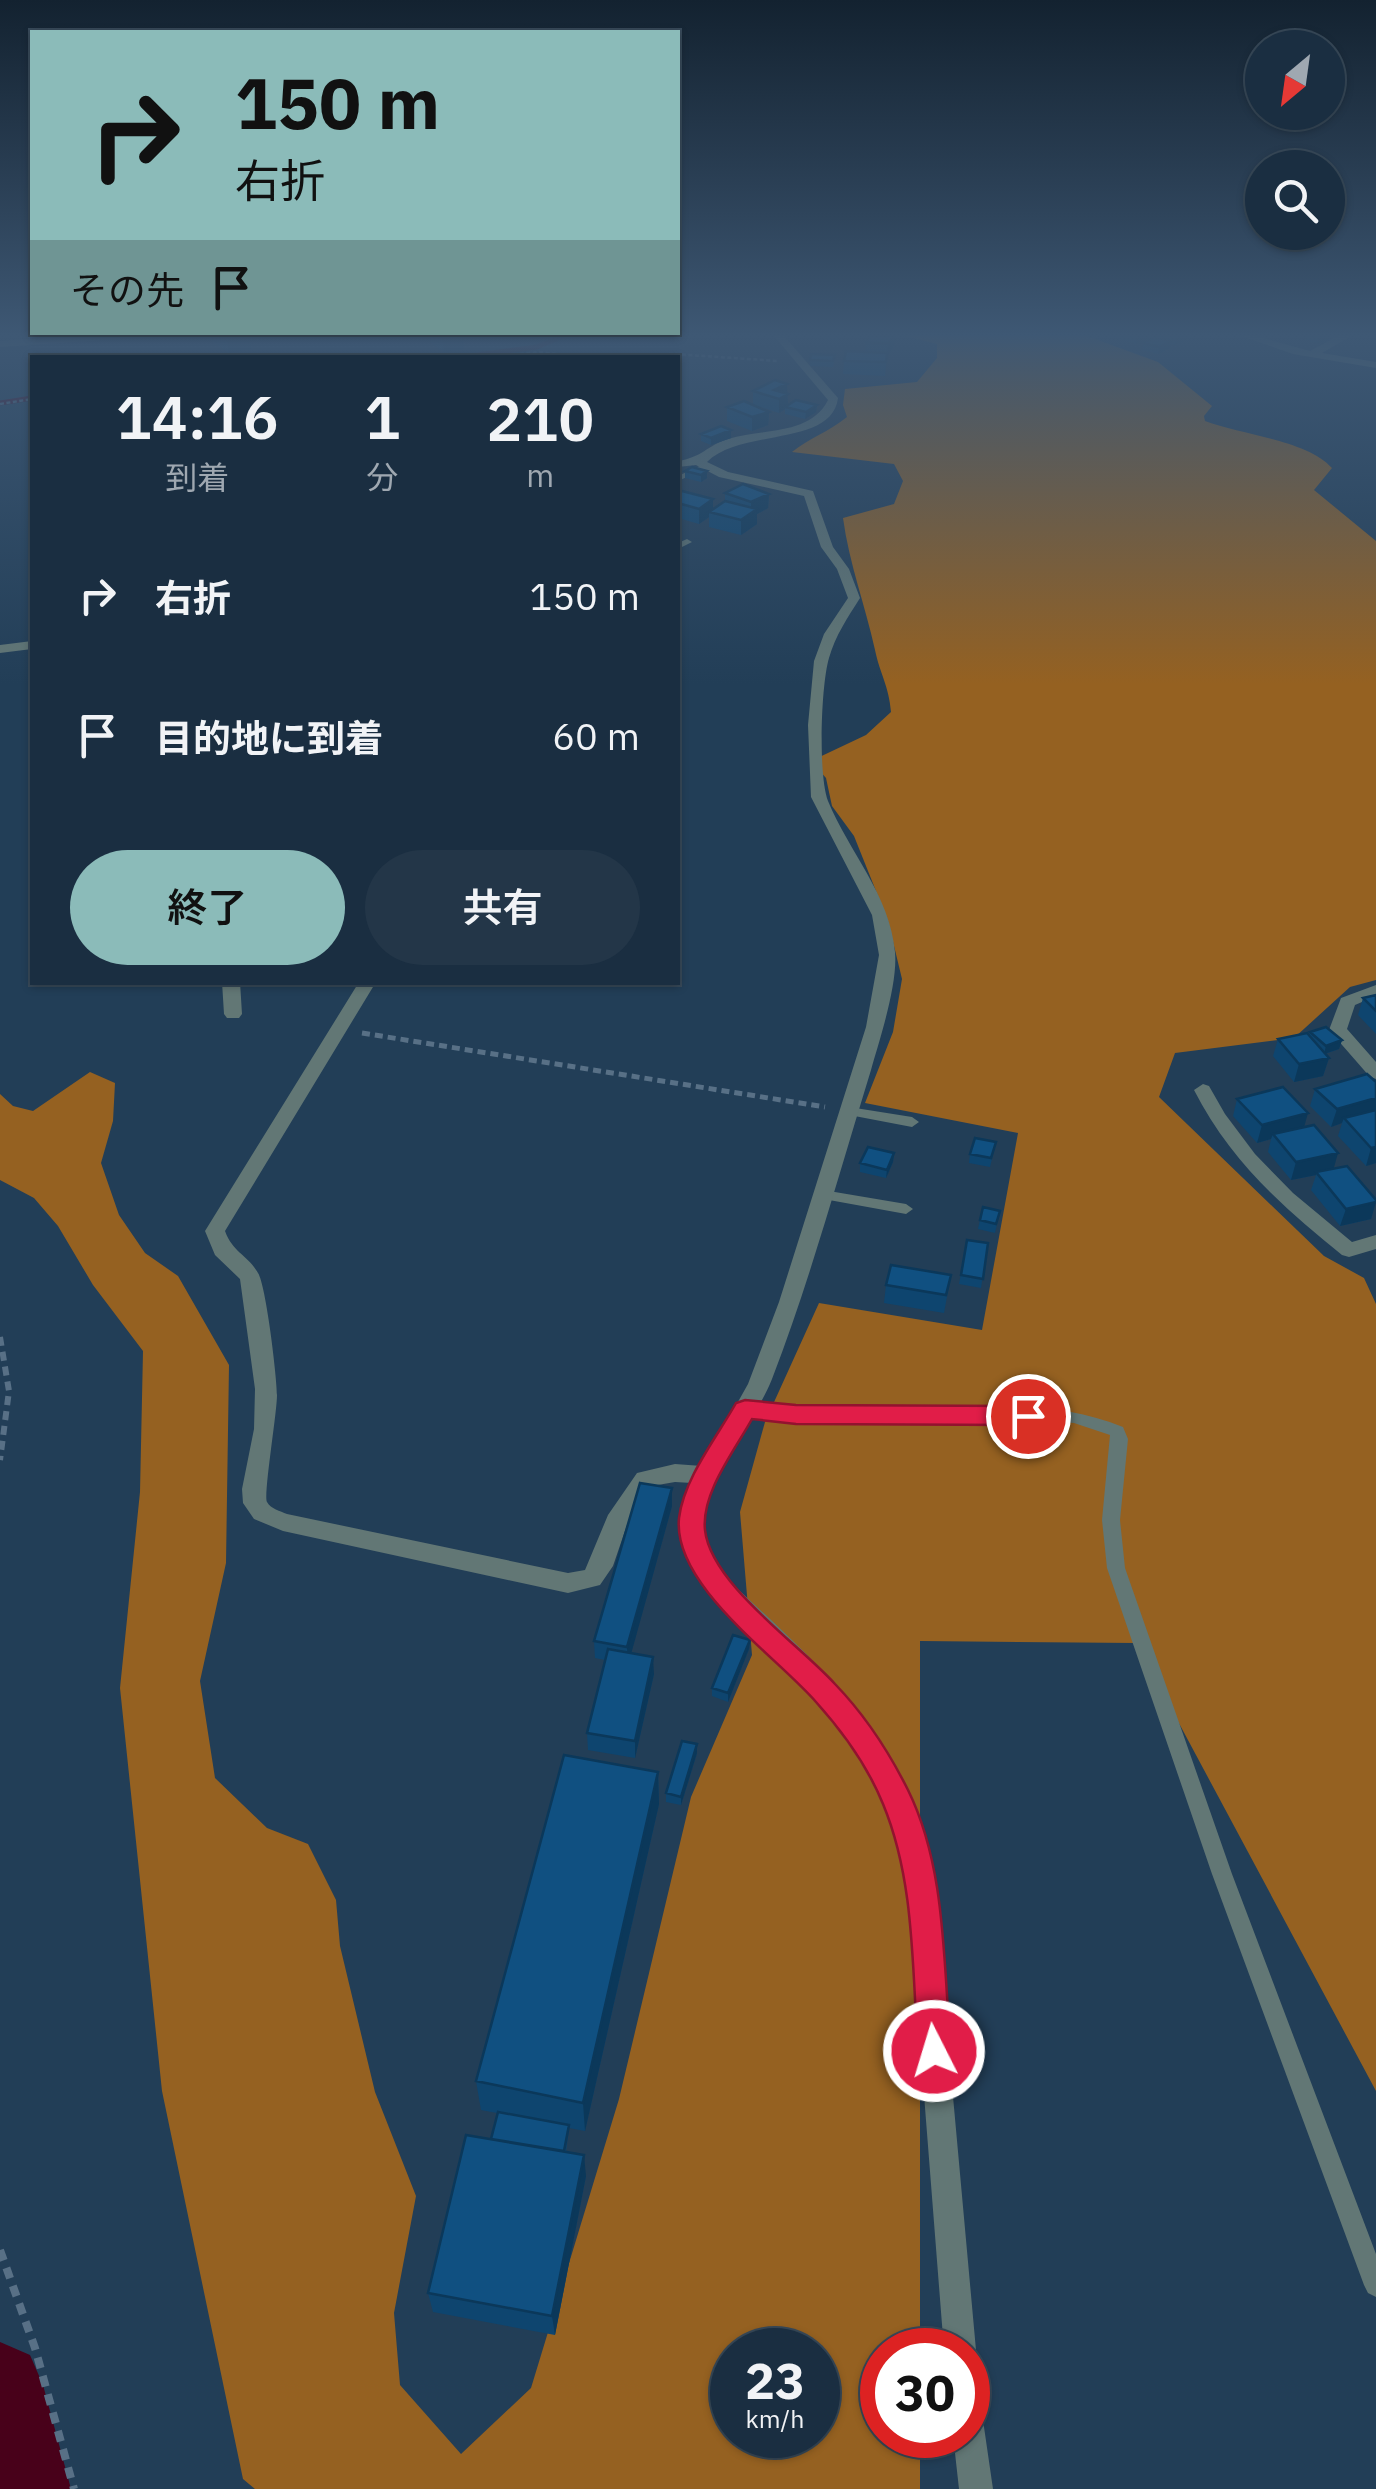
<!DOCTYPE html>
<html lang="ja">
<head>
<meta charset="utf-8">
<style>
  :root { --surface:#1a2e41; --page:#233648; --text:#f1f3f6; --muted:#9fa8b1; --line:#384a5a; --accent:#8bbbb9 }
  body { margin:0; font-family:"IBM Plex Sans","Noto Sans JP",sans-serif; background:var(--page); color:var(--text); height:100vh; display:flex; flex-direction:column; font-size:38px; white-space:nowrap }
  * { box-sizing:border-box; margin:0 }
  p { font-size:32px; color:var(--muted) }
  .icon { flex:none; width:55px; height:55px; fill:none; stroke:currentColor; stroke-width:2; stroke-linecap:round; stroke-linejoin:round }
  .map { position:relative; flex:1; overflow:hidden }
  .drawer { position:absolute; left:30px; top:355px; width:650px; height:630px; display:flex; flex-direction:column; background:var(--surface); border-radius:0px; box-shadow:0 2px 8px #0004,0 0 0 2px var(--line) }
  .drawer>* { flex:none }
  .top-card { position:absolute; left:30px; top:30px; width:650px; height:305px; border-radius:0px; box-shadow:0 2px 8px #0004,0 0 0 2px var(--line); background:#8bbbb9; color:#111; overflow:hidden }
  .needle { width:65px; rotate:209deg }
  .tools { position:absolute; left:1245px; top:30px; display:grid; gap:20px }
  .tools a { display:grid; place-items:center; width:100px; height:100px; border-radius:50%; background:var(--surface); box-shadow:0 2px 8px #0004,0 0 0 2px var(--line); font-size:50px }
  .speed { position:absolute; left:710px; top:2328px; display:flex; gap:20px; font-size:50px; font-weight:700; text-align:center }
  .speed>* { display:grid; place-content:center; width:130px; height:130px; border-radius:50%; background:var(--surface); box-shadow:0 2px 8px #0004,0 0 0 2px var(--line); line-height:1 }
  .speed small { font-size:25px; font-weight:400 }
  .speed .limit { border:15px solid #d22; background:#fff; color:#111 }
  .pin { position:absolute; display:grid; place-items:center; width:85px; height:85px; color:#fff; margin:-42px; border:5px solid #fff; border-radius:50%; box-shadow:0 2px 10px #0007 }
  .me { position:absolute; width:110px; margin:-55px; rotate:355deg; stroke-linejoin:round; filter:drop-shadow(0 0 8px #0008) }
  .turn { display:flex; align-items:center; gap:35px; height:210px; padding:0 40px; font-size:45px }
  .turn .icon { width:130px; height:130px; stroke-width:2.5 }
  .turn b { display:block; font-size:70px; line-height:85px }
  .then { display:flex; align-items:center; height:95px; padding:0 40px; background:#0003; gap:20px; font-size:38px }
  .eta { display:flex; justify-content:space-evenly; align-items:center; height:170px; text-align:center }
  .eta b { font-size:60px; font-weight:600; line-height:70px }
  .action { display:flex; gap:20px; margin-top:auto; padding:20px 40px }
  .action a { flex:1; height:115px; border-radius:60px; background:var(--accent); color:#111; font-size:40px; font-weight:600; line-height:115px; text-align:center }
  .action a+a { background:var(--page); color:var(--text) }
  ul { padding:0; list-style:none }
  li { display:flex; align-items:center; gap:30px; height:140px; padding:0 40px }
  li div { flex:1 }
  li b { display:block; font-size:38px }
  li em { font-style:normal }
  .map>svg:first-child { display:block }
</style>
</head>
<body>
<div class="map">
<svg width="1376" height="2489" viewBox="0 0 1376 2489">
  <rect width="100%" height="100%" fill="#223e57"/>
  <path fill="#956121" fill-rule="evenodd" d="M905,336H1087L1158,362L1212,406L1204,416L1205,421C1242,435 1307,440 1332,468L1314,490L1376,541V980L1350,987L1294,1038L1175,1053L1159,1097L1324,1256L1364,1278L1376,1304V2091L1136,1643L920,1641V2350H882V2435H920V2489H255L243,2479L162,2091L120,1688L140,1492L143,1351L93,1285L58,1226L34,1198L0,1180V1094L13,1106L33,1111L90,1072L115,1083L113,1121L101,1163L119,1215L145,1253L178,1276L229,1365L226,1563L200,1681L215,1778L267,1828L308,1844L336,1900L340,1946L375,2092L416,2196L394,2313L400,2385L461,2454L531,2388L619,2099L691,1797L752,1655L740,1512L765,1422L819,1303L982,1330L1018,1133L865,1103L893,1032L902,979L888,921L854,836L832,806L826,778L811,761L866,735L891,712C889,686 880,674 875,650C865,605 849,563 843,518L894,504L903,481L894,464L792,452C809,438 827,433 847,417L843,405L845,389L917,382L937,358V344ZM732,2350H818V2435H732Z"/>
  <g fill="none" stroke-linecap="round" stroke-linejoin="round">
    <path stroke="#48011a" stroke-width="5" d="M454,358L537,347L563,336
      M0,403L32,398"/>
    <path fill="#48011a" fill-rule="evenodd" d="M0,2342L30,2355L43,2385L71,2489H0Z"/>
    <path stroke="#587086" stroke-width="2.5" stroke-dasharray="4 2.5" stroke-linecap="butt" d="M481,358L538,352L579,356L674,354L778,361
      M0,404L32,399"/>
    <path stroke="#587086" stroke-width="5" stroke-dasharray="8 5" stroke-linecap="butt" d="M362,1033L825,1107"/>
    <path stroke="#587086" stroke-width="6" stroke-dasharray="9 6" stroke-linecap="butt" d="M0,1337L9,1391L0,1460"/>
    <path stroke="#587086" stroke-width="8" stroke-dasharray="11 8" stroke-linecap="butt" d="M0,2250L35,2348L74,2489"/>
    <path fill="#627775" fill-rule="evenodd" d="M702,465L709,467L678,481V476Z
      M687,539L692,542L678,549V543Z
      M849,1107L912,1117L919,1122L912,1127L844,1114L842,1111L844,1108Z
      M823,1190L906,1204L913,1209L906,1214L818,1198L816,1195Z
      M745,1403C804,1408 864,1409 924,1408C992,1406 1058,1401 1123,1427L1128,1439L1120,1520L1125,1568L1232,1874L1376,2254V2297L1368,2293L1364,2285L1212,1874L1107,1568L1102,1520L1110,1435L1074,1423L1023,1419L834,1420L739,1413L737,1409L739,1405Z"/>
    <path fill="#627775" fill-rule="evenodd" d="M74,336H124L119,339L0,347V341Z
      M774,336H784L838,398C832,447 741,428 707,462L728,472L813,491L833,547L849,569L860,598C848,617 835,636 829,658C821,685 818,775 828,801C849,852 890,895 895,952C898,984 880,1038 871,1070C839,1173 811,1278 772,1379C755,1422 711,1470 704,1513C700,1535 711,1559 724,1576C783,1632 848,1687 890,1758C909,1792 919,1828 932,1865L976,2350L968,2363V2350H944L906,1865L885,1802L853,1745L808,1690L708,1590L695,1573L680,1531L681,1514L692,1483L675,1482L652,1486L627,1525L613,1566L600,1585L568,1593L283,1531L254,1519L243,1503L242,1489L254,1429L255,1389L240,1279L215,1255L205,1231L359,982H376L225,1231C233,1253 248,1255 258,1273C266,1285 277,1377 277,1395C277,1413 263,1496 267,1502C271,1509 280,1511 287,1514L568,1573L585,1570L608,1515L637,1473L675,1464L702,1466L748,1384L779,1302L866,1027L879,955L872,915L811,797L808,725L814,661L824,634L848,598L837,569L821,547L804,496L719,477L696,465L678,467V461C703,457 706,446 728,439C762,428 810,436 828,400Z
      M1241,336H1256L1310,351L1338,336H1351L1322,353L1376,362V368L1293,354Z
      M32,641V649L0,653V645Z
      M222,982H240L242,1014L239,1018H227L224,1014Z
      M1376,985V996L1355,1005L1347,1029L1376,1062V1079L1370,1077L1329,1030L1341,998Z
      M1203,1084L1209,1086L1225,1114L1255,1154L1293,1193L1352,1242L1376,1235V1249L1349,1257L1342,1255C1282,1207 1229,1159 1194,1090Z
      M968,2411L980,2415L984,2427L993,2489H959L953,2435H968Z"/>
  </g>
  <path fill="#0e456f" d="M204,336H249L251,349L229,353Z
    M429,336H463L464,349L444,352L430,342Z
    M824,336H840L838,340L824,339Z
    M870,336H895L894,346L887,357L885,376L843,374L844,361L865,352L866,342Z
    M1110,336H1149V338L1136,344Z
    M1158,336H1190V338L1175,345L1171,344L1170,348L1158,354L1142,350L1143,343L1158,338Z
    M1306,336H1330L1329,339L1317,344L1306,340Z
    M811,354L835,355L833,367L810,366Z
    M753,391L787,394L788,405H817L816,412L805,419L785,414V409L779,413L754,405L769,412L768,425L752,431L727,421V407L753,405Z
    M701,434L731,438L711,445L701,441Z
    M685,471H707V478L701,482L685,478Z
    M678,490L713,499V509L725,501V493L769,494L768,508L757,514V524L741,535L709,527V517L699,524L678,518Z
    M1376,995V1034L1358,1015L1363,998Z
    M1310,1032L1342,1040L1339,1049L1325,1054L1329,1058L1323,1076L1294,1082L1273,1056L1278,1039L1309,1035Z
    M1376,1082V1163L1366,1166L1338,1136L1342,1123L1331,1127L1310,1106L1315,1089Z
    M1237,1099L1304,1127L1333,1168L1376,1200L1371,1219L1340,1226L1311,1190L1316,1175L1291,1180L1268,1152L1271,1139L1257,1143L1233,1116Z
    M996,1142L990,1167L969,1163L970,1154Z
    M894,1153L893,1162L886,1178L860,1172V1163Z
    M1000,1211L995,1233L978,1229L980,1220Z
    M967,1240L988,1243L981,1288L959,1284Z
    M951,1275L944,1313L884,1303L886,1285Z
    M672,1506L631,1653L654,1674L635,1758L588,1750L587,1733L605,1660L595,1658L594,1641Z
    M750,1640L749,1649L728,1702L712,1696V1688Z
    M697,1753L681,1805L666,1802V1793Z
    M658,1772L659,1804L585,2131L569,2128L566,2152L586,2176L555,2335L433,2312L428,2293L491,2139L497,2113L481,2110L476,2081Z"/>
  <path fill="#0b385a" d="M249,336L251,349L229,353L227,340Z
    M259,336H281L260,339Z
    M463,336L464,349L444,352L443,339Z
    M893,336H895L894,346L887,357L885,376L888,344Z
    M1137,336H1149V338L1136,344Z
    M1181,336H1190V338L1175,345L1176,338Z
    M1322,336H1330L1329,339L1317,344L1319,337Z
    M1171,341L1170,348L1158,354L1159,347Z
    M787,384L788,407H785V409L779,413V399L774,390Z
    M817,405L816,412L805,419L806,412Z
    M769,412L768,425L752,431V417Z
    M731,430V438L711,445V438Z
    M707,471V478L701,482V475Z
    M769,494L768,508L757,514V524L741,535V520L751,513V502Z
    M713,499V513L709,512V517L699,524V509Z
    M1342,1040L1339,1049L1324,1054L1326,1046Z
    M1329,1058L1323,1076L1294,1082L1299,1064Z
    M1376,1098V1114L1344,1118L1342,1123L1331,1127L1337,1109Z
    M1308,1113L1303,1131L1273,1134L1271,1139L1257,1143L1262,1125Z
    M1376,1147V1163L1366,1166L1371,1148Z
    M894,1153L893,1162L886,1178L887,1170Z
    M1338,1153L1333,1171L1316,1172V1175L1291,1180L1296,1162Z
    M1376,1202L1371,1219L1340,1226L1346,1209Z
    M672,1488V1506L628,1665L627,1647Z
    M750,1640L749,1649L728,1702V1693Z
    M653,1657L654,1674L635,1758V1741Z
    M697,1744V1753L681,1805V1797Z
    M658,1772L659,1804L585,2131L583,2103Z
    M584,2155L586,2176L555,2335L552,2316Z"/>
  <path fill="#105081" stroke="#0b385a" stroke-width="2.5" d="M220,336H246L227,340Z
    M439,336H459L443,339Z
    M870,336H893L888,344L866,342Z
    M1155,337L1171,341L1159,347L1143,343Z
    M846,351L887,353L886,362L844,361Z
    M811,354L835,355L833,361L810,360Z
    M775,380L787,384L774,390L788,394L779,399L753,391Z
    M796,400L817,405L806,412L785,407Z
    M744,401L769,412L752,417L727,407Z
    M721,426L731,430L711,438L701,434Z
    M692,467L707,471L701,475L685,471Z
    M743,484L769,494L751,502L725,493Z
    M678,490L713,499L699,509L678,503Z
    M725,501L757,509L741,520L709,512Z
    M1376,995V1011L1363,998Z
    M1326,1027L1342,1040L1326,1046L1310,1032Z
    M1307,1033L1329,1058L1299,1064L1278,1039Z
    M1367,1074L1376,1082V1098L1337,1109L1315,1089Z
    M1283,1087L1308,1113L1262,1125L1237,1099Z
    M1376,1110V1147L1371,1148L1344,1118Z
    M1314,1125L1338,1153L1296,1162L1273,1134Z
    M975,1138L996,1142L991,1158L970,1154Z
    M868,1147L894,1153L887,1170L860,1163Z
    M1347,1166L1376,1200V1202L1346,1209L1316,1172Z
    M983,1207L1000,1211L996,1224L980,1220Z
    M967,1240L988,1243L983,1279L961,1275Z
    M891,1265L951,1275L946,1295L886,1285Z
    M640,1483L672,1488L627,1647L594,1641Z
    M733,1635L750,1640L728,1693L712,1688Z
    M608,1649L653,1657L635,1741L587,1733Z
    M682,1741L697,1744L681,1797L666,1793Z
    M564,1755L658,1772L583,2103L476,2081Z
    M498,2112L569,2125L564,2151L491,2139Z
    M466,2135L584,2155L552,2316L428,2293Z"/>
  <linearGradient id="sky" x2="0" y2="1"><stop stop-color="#132230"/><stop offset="0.49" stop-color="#3e5874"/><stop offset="1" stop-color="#3e5874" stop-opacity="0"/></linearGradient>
  <rect width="1376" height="684" fill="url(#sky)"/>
  <path fill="#e11d48" stroke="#92132f" stroke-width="2.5" d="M745,1400L796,1405L1028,1406L1037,1409L1041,1416L1037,1422L1028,1425L796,1424L752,1419C735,1450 701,1493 705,1530C711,1584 799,1644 835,1684C865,1715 889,1752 908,1790C947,1869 943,1966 951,2051L946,2063L934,2068L923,2063L918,2051C912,1969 915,1881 883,1804C868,1767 843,1732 816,1702C776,1656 672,1585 679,1518C684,1478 717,1437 736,1403Z"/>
</svg>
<div class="tools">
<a><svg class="needle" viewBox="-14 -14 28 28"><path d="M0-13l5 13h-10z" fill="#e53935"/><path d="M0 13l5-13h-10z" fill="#9fa8b1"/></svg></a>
<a><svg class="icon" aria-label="search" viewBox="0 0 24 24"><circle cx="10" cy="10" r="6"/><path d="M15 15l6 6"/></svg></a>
</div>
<div class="speed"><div>23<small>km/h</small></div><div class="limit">30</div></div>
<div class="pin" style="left:1028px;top:1416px;background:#d93025"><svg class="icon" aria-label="arrive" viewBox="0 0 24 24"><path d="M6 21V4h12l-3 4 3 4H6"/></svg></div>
<svg class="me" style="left:934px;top:2051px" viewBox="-20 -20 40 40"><circle r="17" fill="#e11d48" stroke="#fff" stroke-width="3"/><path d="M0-11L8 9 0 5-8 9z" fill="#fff"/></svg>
<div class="top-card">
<div class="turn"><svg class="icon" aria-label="right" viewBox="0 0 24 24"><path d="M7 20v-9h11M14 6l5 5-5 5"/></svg><div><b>150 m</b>右折</div></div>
<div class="then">その先<svg class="icon" aria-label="arrive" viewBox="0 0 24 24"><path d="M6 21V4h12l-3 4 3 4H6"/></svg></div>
</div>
<section class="drawer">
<div class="eta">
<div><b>14:16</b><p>到着</p></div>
<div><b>1</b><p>分</p></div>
<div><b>210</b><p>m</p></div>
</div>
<ul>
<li><svg class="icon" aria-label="right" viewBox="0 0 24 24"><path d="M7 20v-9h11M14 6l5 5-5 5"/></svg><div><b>右折</b></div><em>150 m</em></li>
<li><svg class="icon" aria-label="arrive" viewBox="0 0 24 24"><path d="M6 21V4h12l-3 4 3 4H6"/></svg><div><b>目的地に到着</b></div><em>60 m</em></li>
</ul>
<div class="action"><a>終了</a><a>共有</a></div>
</section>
</div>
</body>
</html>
